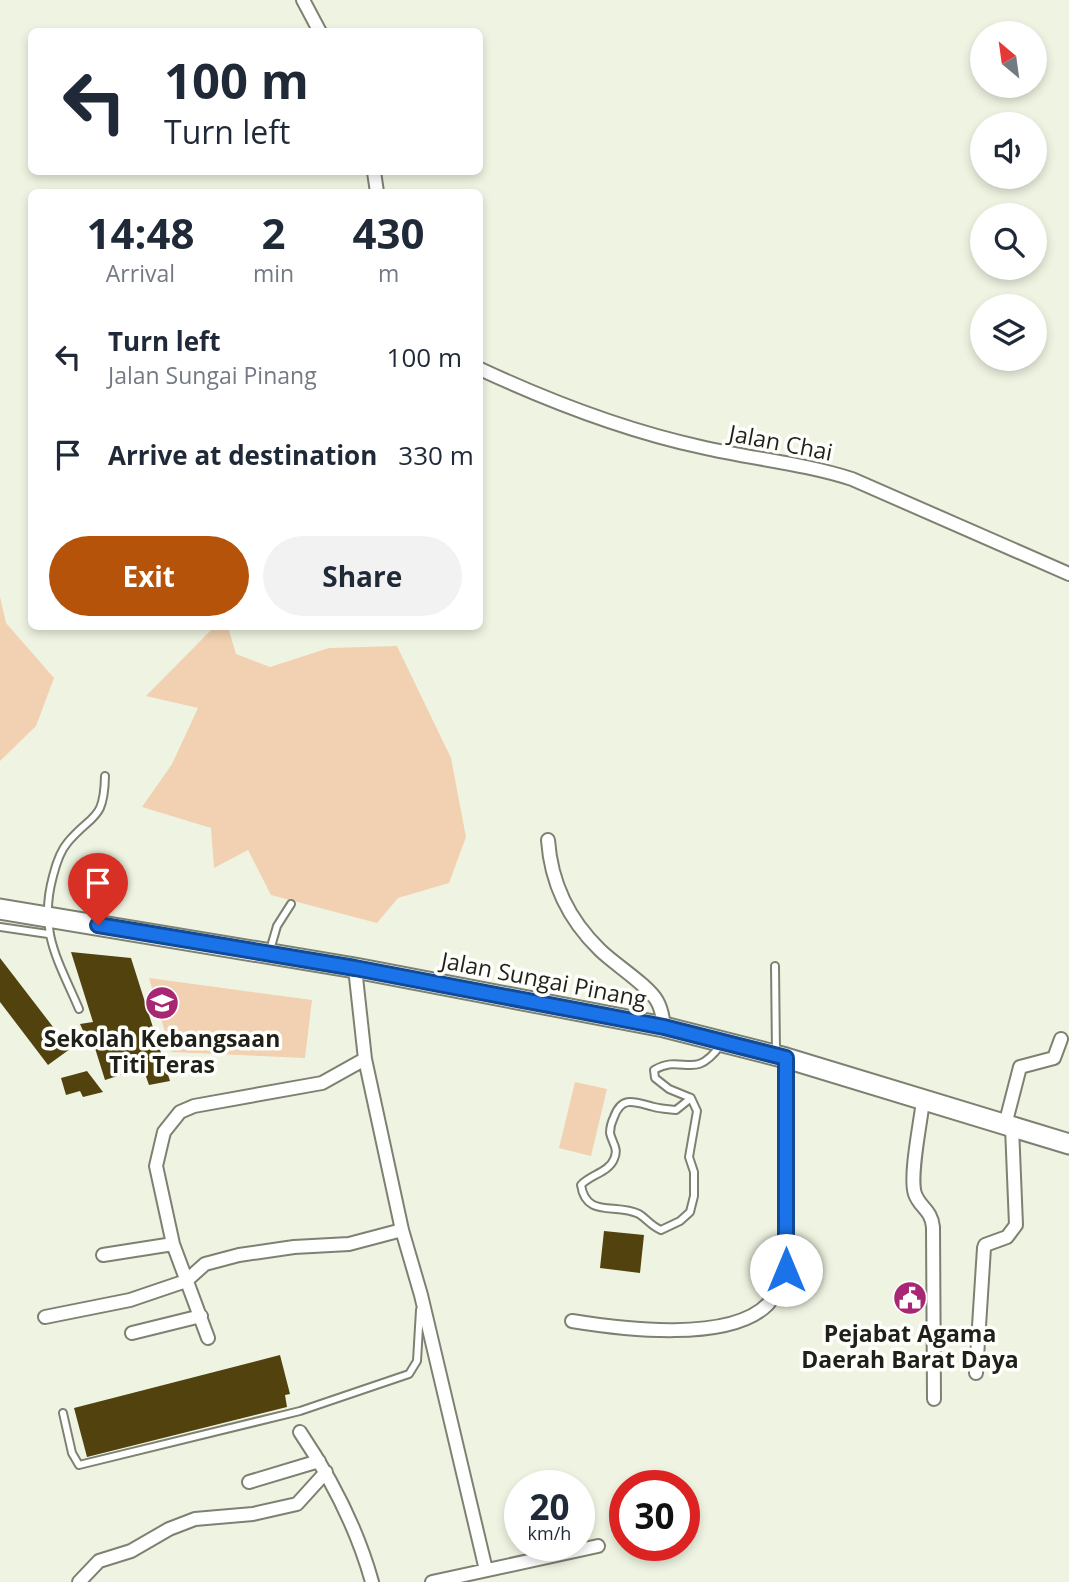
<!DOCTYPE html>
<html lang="en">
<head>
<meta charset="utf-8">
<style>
  :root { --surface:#fff; --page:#f2f2f3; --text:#1f2937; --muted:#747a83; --accent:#b45309 }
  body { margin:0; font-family:"Open Sans",sans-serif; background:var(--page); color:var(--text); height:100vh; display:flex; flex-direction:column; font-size:26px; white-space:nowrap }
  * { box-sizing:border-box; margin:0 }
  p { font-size:23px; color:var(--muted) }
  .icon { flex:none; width:38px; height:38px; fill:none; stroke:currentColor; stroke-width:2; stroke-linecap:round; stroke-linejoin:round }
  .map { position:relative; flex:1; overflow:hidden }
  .side { position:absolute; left:28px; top:189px; width:455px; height:441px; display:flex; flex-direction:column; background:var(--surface); border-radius:10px; box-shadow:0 4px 10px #0003 }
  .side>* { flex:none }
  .banner { position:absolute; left:28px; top:28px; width:455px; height:147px; border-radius:10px; box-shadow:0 4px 10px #0003; background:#fff; color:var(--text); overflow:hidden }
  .needle { width:46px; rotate:331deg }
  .buttons { position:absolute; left:970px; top:21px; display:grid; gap:14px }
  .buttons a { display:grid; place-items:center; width:77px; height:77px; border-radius:50%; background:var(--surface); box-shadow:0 4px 10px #0003; font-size:35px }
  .speed { position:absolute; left:504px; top:1470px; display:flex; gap:14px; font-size:35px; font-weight:700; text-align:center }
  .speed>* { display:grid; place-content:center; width:91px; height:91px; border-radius:50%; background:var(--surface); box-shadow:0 4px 10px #0003; line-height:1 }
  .speed small { font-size:18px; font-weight:400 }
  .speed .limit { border:10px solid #d22; background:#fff; color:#111 }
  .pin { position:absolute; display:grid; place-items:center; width:60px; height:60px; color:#fff; margin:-72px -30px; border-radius:50% 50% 50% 0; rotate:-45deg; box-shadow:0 0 7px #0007 }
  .pin .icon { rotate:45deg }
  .me { position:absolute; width:77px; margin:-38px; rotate:0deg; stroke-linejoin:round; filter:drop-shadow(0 0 5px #0008) }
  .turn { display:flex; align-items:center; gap:24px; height:147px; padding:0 21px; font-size:32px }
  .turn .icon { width:91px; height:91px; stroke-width:2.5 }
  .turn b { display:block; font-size:49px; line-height:60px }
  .eta { display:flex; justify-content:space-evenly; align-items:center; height:119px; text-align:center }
  .eta b { font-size:42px; font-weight:700; line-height:49px }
  .cta { display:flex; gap:14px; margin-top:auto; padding:14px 21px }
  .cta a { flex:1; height:80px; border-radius:42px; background:var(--accent); color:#fff; font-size:28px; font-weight:700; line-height:80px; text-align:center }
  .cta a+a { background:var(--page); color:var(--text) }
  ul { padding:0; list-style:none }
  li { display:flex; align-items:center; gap:21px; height:98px; padding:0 21px }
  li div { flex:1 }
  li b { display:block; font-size:26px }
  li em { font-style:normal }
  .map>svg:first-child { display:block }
</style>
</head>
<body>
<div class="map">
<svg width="1069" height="1582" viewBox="0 0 1069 1582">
  <rect width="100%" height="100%" fill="#eff4e2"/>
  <path fill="#f1d1b1" d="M0,597L6,623L54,678L36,726L0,761Z
    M214,627H228L236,654L270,667L329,648L397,646L451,758L466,837L449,883L398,898L377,923L271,895L248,850L214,868L211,828L142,807L172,764L198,708L146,696Z
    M149,978L312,1000L305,1058L171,1052Z
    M575,1082L607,1089L591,1156L559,1148Z"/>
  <path fill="#51420e" d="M71,952L131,958L170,1081L149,1085L143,1068L105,1080L94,1045L90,1046L80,1024L93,1022Z
    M0,958L70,1049L48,1065L0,1002Z
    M87,1071L103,1092L83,1097L80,1091L66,1095L61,1078Z
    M604,1231L644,1235L640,1273L600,1268Z
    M280,1355L290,1394L285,1395L287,1407L87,1457L74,1408Z"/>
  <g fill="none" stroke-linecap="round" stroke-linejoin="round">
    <g stroke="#7d8171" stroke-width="10">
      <path id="lane" d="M0,927L48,934
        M270,950L277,926L291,904
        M775,966L776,1053
        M79,1009C58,960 38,931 53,876C56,864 60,851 68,842C93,813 104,821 105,776
        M691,1098L676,1110C669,1109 661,1109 654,1107C637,1103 622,1094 614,1117C611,1123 610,1127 610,1133C612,1143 619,1148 614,1159C609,1172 590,1175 581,1185C586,1218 615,1203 639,1214C647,1219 651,1226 661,1230L680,1221L690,1212L694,1196V1172L689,1157L697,1111L691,1098L669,1089L655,1078L654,1070C684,1053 693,1082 720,1046
        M63,1413L72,1453L79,1465L300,1411L409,1374L417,1361L420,1310"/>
    </g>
    <g stroke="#7d8171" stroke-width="16">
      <path id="street" d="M303,0L320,32
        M374,172L377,192
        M480,369C551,402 623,430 701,447C752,459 802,463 852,479L1069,574
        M548,840C551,883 569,920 600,950C614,964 648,985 657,1001C661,1008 663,1018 664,1027
        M355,968L365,1059L402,1230L421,1295L486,1570
        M923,1100C921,1121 909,1176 915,1194C920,1208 931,1209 933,1227L934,1399
        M1005,1125L1020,1067L1054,1058L1061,1039
        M103,1255L173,1244
        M45,1317L130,1300L186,1281L205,1264L239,1255L294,1247L349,1244L402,1230
        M572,1321C621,1329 730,1343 768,1304C777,1294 781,1282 786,1270V1058
        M132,1333L201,1316
        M208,1338L173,1244L156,1166L164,1132L180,1112L194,1106L322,1083L365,1059
        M976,1373L984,1248L985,1245L1007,1237L1016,1225L1012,1127
        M300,1432C331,1478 357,1528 372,1582
        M249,1482L319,1461
        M79,1582L99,1561L131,1551L169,1529L195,1519L253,1514L297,1504L326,1472
        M432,1582L598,1546"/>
    </g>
    <g stroke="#7d8171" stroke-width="23">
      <path id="primary" d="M0,909L355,968L664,1027L786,1058L1069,1144"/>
    </g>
    <use href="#lane" stroke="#fff" stroke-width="6"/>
    <use href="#street" stroke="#fff" stroke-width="12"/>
    <use href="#primary" stroke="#fff" stroke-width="19"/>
  </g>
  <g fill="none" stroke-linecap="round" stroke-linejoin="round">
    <g stroke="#114b97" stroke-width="18">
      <path id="route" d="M98,925L355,968L664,1027L786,1058V1270"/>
    </g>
    <use href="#route" stroke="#1a73e8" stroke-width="12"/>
  </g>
  <defs>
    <g id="school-disc" transform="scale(1.75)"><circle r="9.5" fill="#a82775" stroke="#fefffb"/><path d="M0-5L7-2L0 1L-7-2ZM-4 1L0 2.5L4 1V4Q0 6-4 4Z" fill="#fff"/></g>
    <g id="civic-disc" transform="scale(1.75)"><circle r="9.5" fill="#a82775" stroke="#fefffb"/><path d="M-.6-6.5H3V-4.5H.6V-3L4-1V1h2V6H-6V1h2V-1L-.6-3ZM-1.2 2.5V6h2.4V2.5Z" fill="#fff"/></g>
  </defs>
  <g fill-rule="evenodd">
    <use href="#school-disc" x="162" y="1003"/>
    <use href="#civic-disc" x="910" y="1298"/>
  </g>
  <g text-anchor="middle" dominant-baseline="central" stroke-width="7" stroke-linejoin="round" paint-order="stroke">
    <g font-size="23" fill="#1f201a" stroke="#fefffb">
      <text transform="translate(781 442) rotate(11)">Jalan Chai</text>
      <text transform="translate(544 979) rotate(11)">Jalan Sungai Pinang</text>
    </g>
    <g font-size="23" font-weight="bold" fill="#1f201a" stroke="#fefffb">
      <text x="162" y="1038">Sekolah Kebangsaan<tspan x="162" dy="26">Titi Teras</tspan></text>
      <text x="910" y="1333">Pejabat Agama<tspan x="910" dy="26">Daerah Barat Daya</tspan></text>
    </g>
  </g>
</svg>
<div class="buttons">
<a><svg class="needle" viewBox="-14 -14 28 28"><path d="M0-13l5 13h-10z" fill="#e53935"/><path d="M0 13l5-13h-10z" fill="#747a83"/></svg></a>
<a><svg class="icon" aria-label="sound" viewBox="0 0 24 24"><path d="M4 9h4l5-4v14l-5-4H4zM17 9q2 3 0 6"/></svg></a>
<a><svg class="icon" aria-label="search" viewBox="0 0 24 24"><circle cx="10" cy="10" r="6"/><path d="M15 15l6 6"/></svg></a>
<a><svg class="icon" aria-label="layers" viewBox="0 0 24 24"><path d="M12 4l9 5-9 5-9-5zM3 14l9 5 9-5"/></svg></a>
</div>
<div class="speed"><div>20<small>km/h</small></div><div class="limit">30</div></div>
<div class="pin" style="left:98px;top:925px;background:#d93025"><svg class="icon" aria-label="arrive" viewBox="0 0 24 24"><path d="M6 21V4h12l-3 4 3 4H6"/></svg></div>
<svg class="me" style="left:786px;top:1270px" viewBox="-20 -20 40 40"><circle r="19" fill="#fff"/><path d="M0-13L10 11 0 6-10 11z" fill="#1a73e8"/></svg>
<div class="banner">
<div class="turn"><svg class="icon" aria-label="left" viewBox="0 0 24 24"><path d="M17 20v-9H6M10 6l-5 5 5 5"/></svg><div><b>100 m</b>Turn left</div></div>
</div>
<section class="side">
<div class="eta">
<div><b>14:48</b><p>Arrival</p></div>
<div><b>2</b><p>min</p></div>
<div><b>430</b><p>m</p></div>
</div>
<ul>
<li><svg class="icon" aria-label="left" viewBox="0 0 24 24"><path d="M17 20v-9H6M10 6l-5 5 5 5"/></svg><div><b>Turn left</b><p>Jalan Sungai Pinang</p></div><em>100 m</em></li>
<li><svg class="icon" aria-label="arrive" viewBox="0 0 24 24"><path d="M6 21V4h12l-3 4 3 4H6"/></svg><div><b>Arrive at destination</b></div><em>330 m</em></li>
</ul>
<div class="cta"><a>Exit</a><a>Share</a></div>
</section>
</div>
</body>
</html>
